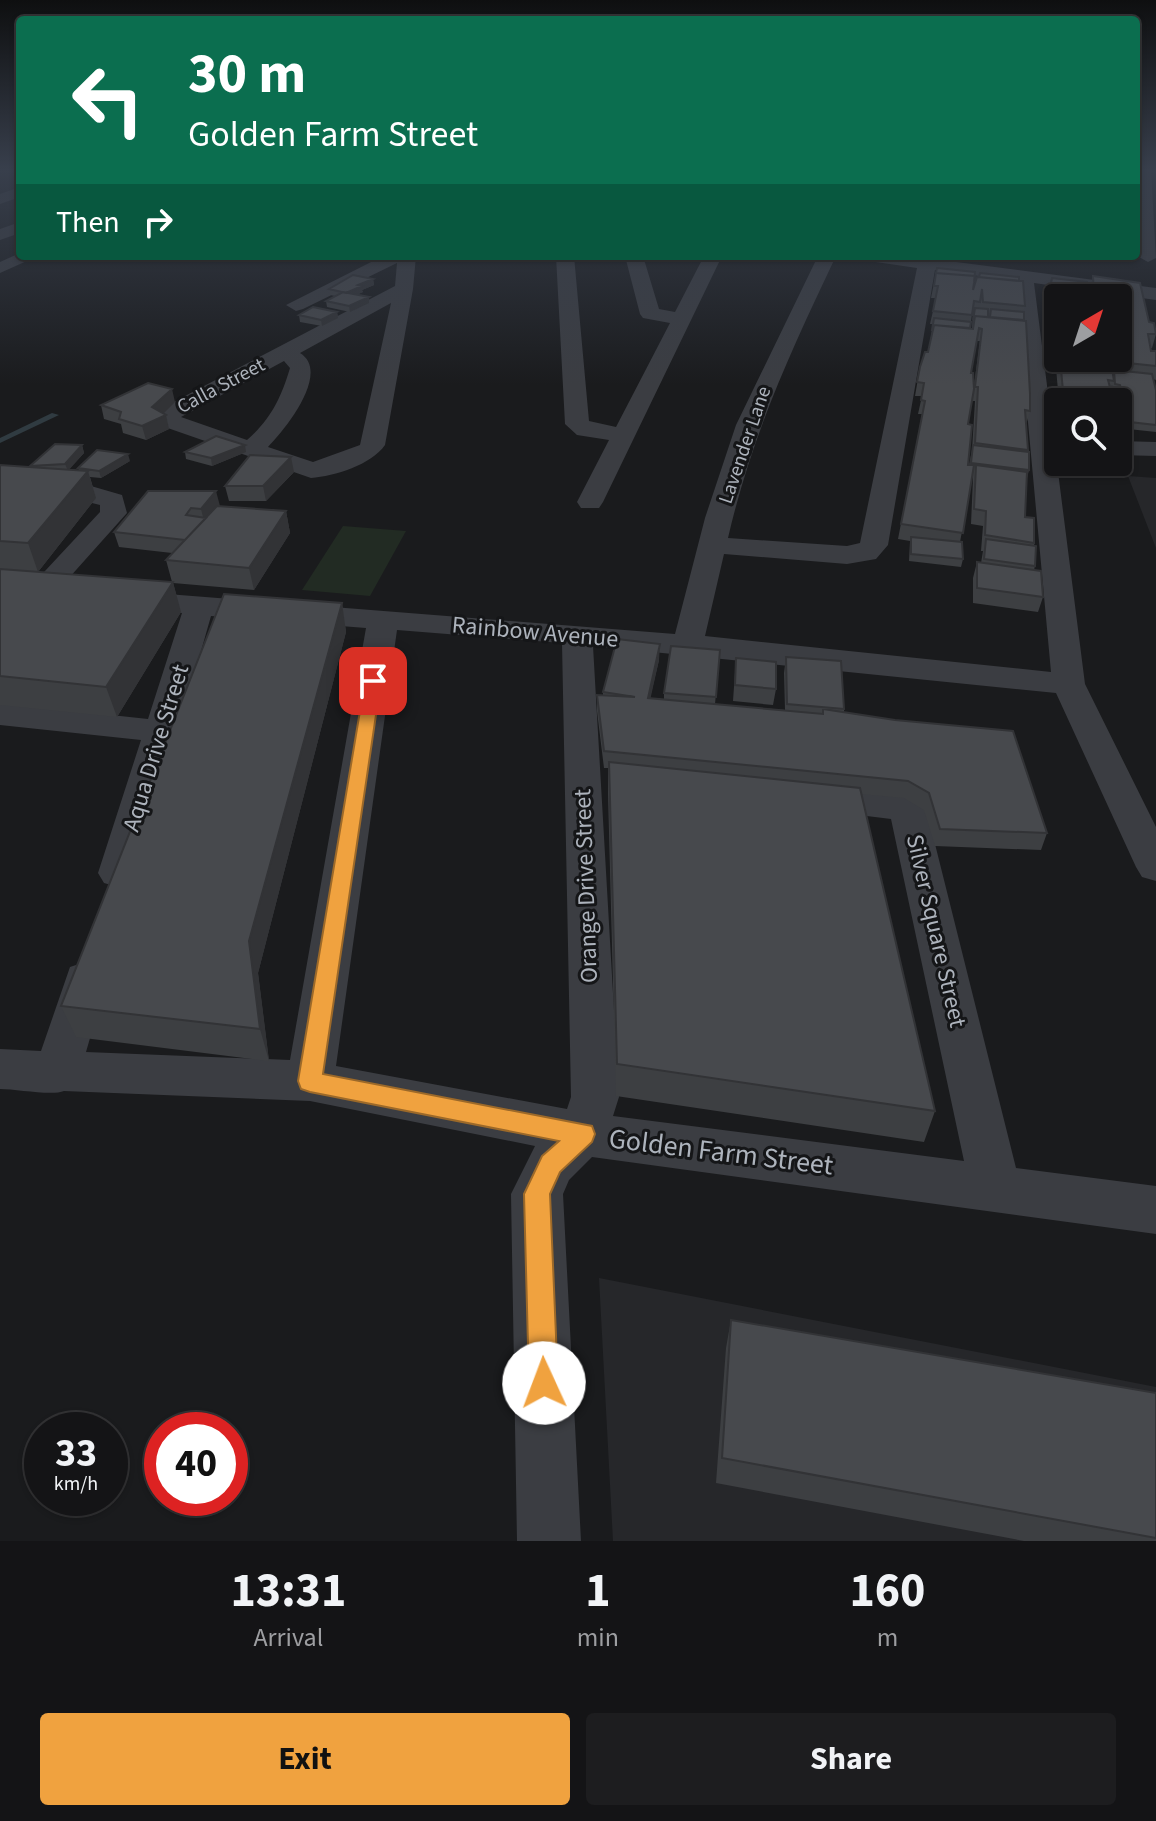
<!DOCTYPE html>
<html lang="en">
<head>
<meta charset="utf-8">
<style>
  :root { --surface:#141416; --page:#1d1d1f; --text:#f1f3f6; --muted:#9d9ea1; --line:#333335; --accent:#f0a23f }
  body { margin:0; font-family:"Source Sans 3",sans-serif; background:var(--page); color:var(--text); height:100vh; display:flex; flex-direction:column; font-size:30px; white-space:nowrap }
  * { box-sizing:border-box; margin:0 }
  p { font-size:26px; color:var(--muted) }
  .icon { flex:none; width:44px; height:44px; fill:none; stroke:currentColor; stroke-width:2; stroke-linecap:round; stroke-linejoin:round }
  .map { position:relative; height:1541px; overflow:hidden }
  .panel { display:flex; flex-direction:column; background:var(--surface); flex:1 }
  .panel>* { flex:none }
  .top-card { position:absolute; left:16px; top:16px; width:1124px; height:244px; border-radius:8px; box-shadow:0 2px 6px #0004,0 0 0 2px var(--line); background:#0b6e4f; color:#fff; overflow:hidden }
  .needle { width:52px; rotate:39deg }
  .fabs { position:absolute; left:1044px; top:284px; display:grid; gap:16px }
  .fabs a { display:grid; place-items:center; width:88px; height:88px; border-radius:8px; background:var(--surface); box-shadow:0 2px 6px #0004,0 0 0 2px var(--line); font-size:40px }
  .speed { position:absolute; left:24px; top:1412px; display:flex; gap:16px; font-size:40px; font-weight:700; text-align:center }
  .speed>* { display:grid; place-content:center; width:104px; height:104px; border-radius:50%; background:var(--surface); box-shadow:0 2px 6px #0004,0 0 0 2px var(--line); line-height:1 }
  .speed small { font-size:20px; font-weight:400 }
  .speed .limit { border:12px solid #d22; background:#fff; color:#111 }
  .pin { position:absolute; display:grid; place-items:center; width:68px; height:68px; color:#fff; margin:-34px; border-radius:16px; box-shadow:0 4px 12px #0006 }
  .me { position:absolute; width:88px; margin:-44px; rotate:358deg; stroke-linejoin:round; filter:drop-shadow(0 0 6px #0008) }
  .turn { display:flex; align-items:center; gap:28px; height:168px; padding:0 40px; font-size:36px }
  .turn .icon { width:104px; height:104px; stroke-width:2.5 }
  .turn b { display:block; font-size:56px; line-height:68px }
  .then { display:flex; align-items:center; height:76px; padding:0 40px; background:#0003; gap:16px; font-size:30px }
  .eta { display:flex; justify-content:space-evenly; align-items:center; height:136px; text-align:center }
  .eta b { font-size:48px; font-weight:700; line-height:56px }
  .primary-button { display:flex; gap:16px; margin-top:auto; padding:16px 40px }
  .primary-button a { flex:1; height:92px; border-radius:8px; background:var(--accent); color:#111; font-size:32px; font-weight:700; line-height:92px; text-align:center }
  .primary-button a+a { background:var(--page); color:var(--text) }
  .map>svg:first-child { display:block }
</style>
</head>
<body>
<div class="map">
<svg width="1156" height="1541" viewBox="0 0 1156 1541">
  <rect width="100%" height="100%" fill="#1a1b1d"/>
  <path fill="#26272a" d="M1128,476L1156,478V548Z
    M599,1278L1156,1387V1541H613Z"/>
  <path fill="#222b23" d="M343,526L406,531L370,596L302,590Z"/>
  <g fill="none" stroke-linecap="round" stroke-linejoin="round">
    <path fill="#303b41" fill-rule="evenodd" d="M52,413L59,415L0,443V438Z"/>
    <path fill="#3b3d42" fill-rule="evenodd" d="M1137,170H1151L1156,258L1148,262L1139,257Z
      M20,187V197L0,204V194Z
      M20,222V233L0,240V229Z
      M20,253V256H38L0,273V262Z
      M383,256H416L413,289L385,445C371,465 335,476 311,478L159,425L155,420L164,407L395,286L397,263L303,309L296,311L286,305ZM391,303L360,445L313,462L268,447C286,429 331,372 300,353ZM284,361L290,368C281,398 271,419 247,440L181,417Z
      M556,256H574L589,421L616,427L670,323L643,318L640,314L625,256H643L659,309L675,312L704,256H722L603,502L599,508H581L577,502L609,440L577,435L565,424Z
      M818,256H836C791,351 752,434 728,538L847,546L860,543L917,268L869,261L860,256H910L1156,288V300L1034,283L1085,684L1156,827V881L1142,877L1136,867L1056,693L593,646L619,1097L613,1116L964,1161L891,819L802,808L796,799L802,790L815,787L907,795L920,799L926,808L1016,1168L1156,1186V1234L592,1157L569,1180L563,1194L581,1541H517L511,1194L535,1146L310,1101L64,1091C52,1096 16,1089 0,1089V1049L41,1051L70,967L85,962L100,967L107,979L86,1052L290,1060L366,628L211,616L138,873L132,883L118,887L104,883L98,873L141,740L0,725V703L148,719L182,613L118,606L114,600L118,594L129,591L675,634L705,518L736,425ZM935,270L1015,281L1051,672L705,636L724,554L847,564L876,559L888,545ZM397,630L562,643L571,1097L567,1109L336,1066Z
      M1118,441L1156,442V456L1118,455Z
      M0,479L91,486L122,495L127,513L51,598L41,601L31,598L26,592L31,586L100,512V505L88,502L0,495Z"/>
  </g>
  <path fill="#3d3f42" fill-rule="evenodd" d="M937,268L973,290L1019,281L1025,306L1023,312L1030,411L1026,425L1029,470L1027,478L1025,517L1034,543L1035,566L1034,570L1043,597L1038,612L973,603V578L977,562L981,563L983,551H981L983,526L971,524L973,478H972L960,542L963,559L961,567L909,561L910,541L898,539L922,414H918L922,396H915L920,367L928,352L931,337L933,324H930L936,298H931ZM972,314H973L972,328H970ZM976,341H980L974,385L971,373ZM972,401H975L972,450L969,465H968V424Z
    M1093,276L1149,322L1156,334L1152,348H1150L1151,351H1156V380L1153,379L1156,390V432L1119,428L1118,409L1119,407L1122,408L1118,392L1113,391L1112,385L1111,390L1114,402H1059L1056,368H1052L1051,353H1046V339L1049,326L1051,327L1044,325L1045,300L1048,288H1050L1052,278L1090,292ZM1058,298H1118V358H1058Z
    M373,279L374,285L362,290L363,292L356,295L369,297V303L350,312L327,307L326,301L335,296L330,295L329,289Z
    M337,312L338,318L322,326L300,322L299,315Z
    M175,402L163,413L166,415L169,429L146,440L123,433L121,424L104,419L101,405Z
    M82,445L84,453L69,469L79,470L78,468L130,461L101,478L90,477L96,498L38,572L0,569V465L30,467Z
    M1118,446L1132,462L1127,476L1068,473L1063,462H1118Z
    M185,452H246L212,466L186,459Z
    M294,472L266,501H229L225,486Z
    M148,491L219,506L286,511L290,533L254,590L173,583L181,612L117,717L0,705V569L172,582L166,560L172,553L119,547L114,532Z
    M342,603L346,632L258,973L269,1061L76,1037L61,1006Z
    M720,650L715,704L785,710L784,673L786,657L844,709V712L1047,833L1041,850L935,846L924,810L904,798L861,794L935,1111L924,1142L616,1096L608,794V768H604L597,711V695H603V692L659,660L650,698L664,699V693Z
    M736,658L776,689L773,705L733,701Z
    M731,1320L1156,1393V1541H1024L716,1483L726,1348Z"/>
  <path fill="#323336" d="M373,279L374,285L362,290L363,292L347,299L346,293L358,285Z
    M369,297V303L350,312L349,306Z
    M337,312L338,318L322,326L321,320Z
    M172,389L175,402L159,418L166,415L169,429L146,440L142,426L152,407Z
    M82,445L84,453L68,471L65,464Z
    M245,445L246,452L212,466L211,458Z
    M128,454L130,461L101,478L99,471Z
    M291,457L294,472L266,501L263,486Z
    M88,471L96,498L38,572L28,543Z
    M216,491L220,506L204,521L201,509Z
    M286,511L290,533L254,590L249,568Z
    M173,582L181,612L117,717L106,687Z
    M342,603L346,632L258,973L269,1061L260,1029L249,941Z
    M660,644L659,660L647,714L648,698Z"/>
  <path fill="#47494d" stroke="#323336" stroke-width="2" d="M937,268L975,272L974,282L975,276L936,273Z
    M936,273L975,276L973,290L977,277L1023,281L1025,306L983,302L982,289L980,302L974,301L972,315L933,311L938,286H934Z
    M980,273L1019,277V281L979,277Z
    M353,275L373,279L358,285L362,286L346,293L329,289Z
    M1093,276L1140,283L1149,322L1154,323L1156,334H1148L1151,351H1156V366L1109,361V358H1118V298H1094Z
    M1052,278L1087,282L1089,292L1050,288Z
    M1048,288L1090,292L1091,298H1058V355H1055V340H1050L1049,326L1055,327V314L1048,313Z
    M343,292L369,297L349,306L326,301Z
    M313,307L337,312L321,320L299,315Z
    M975,308L988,309V317L975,316L973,320Z
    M991,309L1024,312V320L990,317Z
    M975,316L1026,321L1030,394V411L1025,410L1028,450L975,443L978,387H975L982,329L979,328L971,373H973L974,389L968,424L972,425L968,465H974L963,533L901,524L925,401L921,400L924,383L917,382L920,367L925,352H928L934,325L973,329Z
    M934,318L971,322L970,328L934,325L933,330H932Z
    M1060,358H1104V361L1111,362L1114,381L1108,380L1114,402H1064Z
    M1114,370L1152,374L1156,390V425L1121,421L1119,407L1126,408L1120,385L1115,384Z
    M148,383L172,389L152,407L166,415L142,426L119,419L121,412L101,405Z
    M216,436L245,445L211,458L185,452Z
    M55,444L82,445L65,464L30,466Z
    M973,445L1029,452V470L971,463Z
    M1118,446H1124L1132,462L1118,461Z
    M97,450L128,454L99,471L78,468Z
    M250,455L291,457L263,486H225Z
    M0,465L88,471L28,543L0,541Z
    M976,465L1027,472L1025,517L1034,518V543L985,535L986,511L974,509Z
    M148,491H216L201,509L191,508L186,515L206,518L185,540L114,532Z
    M217,506L286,511L249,568L166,560Z
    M911,537L962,542L963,559L911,554Z
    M986,539L1036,546L1035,566L984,559Z
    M977,562L1041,571L1043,597L977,588Z
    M0,569L173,582L106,687L0,676Z
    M224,594L342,603L249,941L260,1029L61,1006Z
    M617,639L660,644L648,698L823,714V709L895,720L1013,731L1047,833L940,829L929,793L908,781L604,751L597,695L635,697L603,692Z
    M671,646L720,650L716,697L664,693Z
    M786,657L841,661L844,709L787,704Z
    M736,658L776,662V689L735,685Z
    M609,762L860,788L935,1111L617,1064Z
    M731,1320L1156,1393V1538L722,1458Z"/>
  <linearGradient id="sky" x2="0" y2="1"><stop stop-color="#0e0f10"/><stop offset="0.44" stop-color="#383f4c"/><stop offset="1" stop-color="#383f4c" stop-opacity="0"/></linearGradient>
  <rect width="1156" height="385" fill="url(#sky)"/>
  <path fill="#f0a23f" stroke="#9c6929" stroke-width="2" d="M373,676L381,681L323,1074L592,1126L595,1134L592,1142L560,1172L550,1194L558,1383L554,1394L544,1398L533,1394L529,1383L524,1194L542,1156L559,1141L310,1092L301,1089L298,1081L365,681Z"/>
  <g text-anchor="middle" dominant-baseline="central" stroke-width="6" stroke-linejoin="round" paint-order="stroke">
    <g font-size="20" fill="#adb3bc" stroke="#151618">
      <text transform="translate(221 386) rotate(-28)">Calla Street</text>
      <text transform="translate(745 445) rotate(-71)">Lavender Lane</text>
    </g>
    <g font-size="24" fill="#adb3bc" stroke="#151618">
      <text transform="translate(535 632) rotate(5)">Rainbow Avenue</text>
      <text transform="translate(156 748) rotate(-73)">Aqua Drive Street</text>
      <text transform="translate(586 886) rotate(-92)">Orange Drive Street</text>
      <text transform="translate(936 931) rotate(77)">Silver Square Street</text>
    </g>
    <g font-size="28" fill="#adb3bc" stroke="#151618">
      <text transform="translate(721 1152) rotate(7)">Golden Farm Street</text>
    </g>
  </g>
</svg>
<div class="fabs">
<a><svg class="needle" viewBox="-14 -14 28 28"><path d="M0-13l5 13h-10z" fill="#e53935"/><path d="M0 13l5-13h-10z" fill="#9d9ea1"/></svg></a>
<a><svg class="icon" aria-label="search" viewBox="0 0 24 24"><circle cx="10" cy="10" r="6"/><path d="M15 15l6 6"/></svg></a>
</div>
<div class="speed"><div>33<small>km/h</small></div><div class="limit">40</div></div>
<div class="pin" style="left:373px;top:681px;background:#d93025"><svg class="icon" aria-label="arrive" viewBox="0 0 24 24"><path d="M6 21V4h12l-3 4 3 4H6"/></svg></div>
<svg class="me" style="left:544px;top:1383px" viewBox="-20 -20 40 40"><circle r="19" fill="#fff"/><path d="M0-13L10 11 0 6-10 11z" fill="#f0a23f"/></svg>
<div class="top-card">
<div class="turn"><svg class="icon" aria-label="left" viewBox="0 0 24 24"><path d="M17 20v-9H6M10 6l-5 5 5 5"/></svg><div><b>30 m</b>Golden Farm Street</div></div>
<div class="then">Then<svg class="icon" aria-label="right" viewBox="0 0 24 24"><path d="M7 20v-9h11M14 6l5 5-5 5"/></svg></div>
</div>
</div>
<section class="panel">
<div class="eta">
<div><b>13:31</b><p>Arrival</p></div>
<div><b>1</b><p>min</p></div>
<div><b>160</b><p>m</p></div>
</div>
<div class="primary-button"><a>Exit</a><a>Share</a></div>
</section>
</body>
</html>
